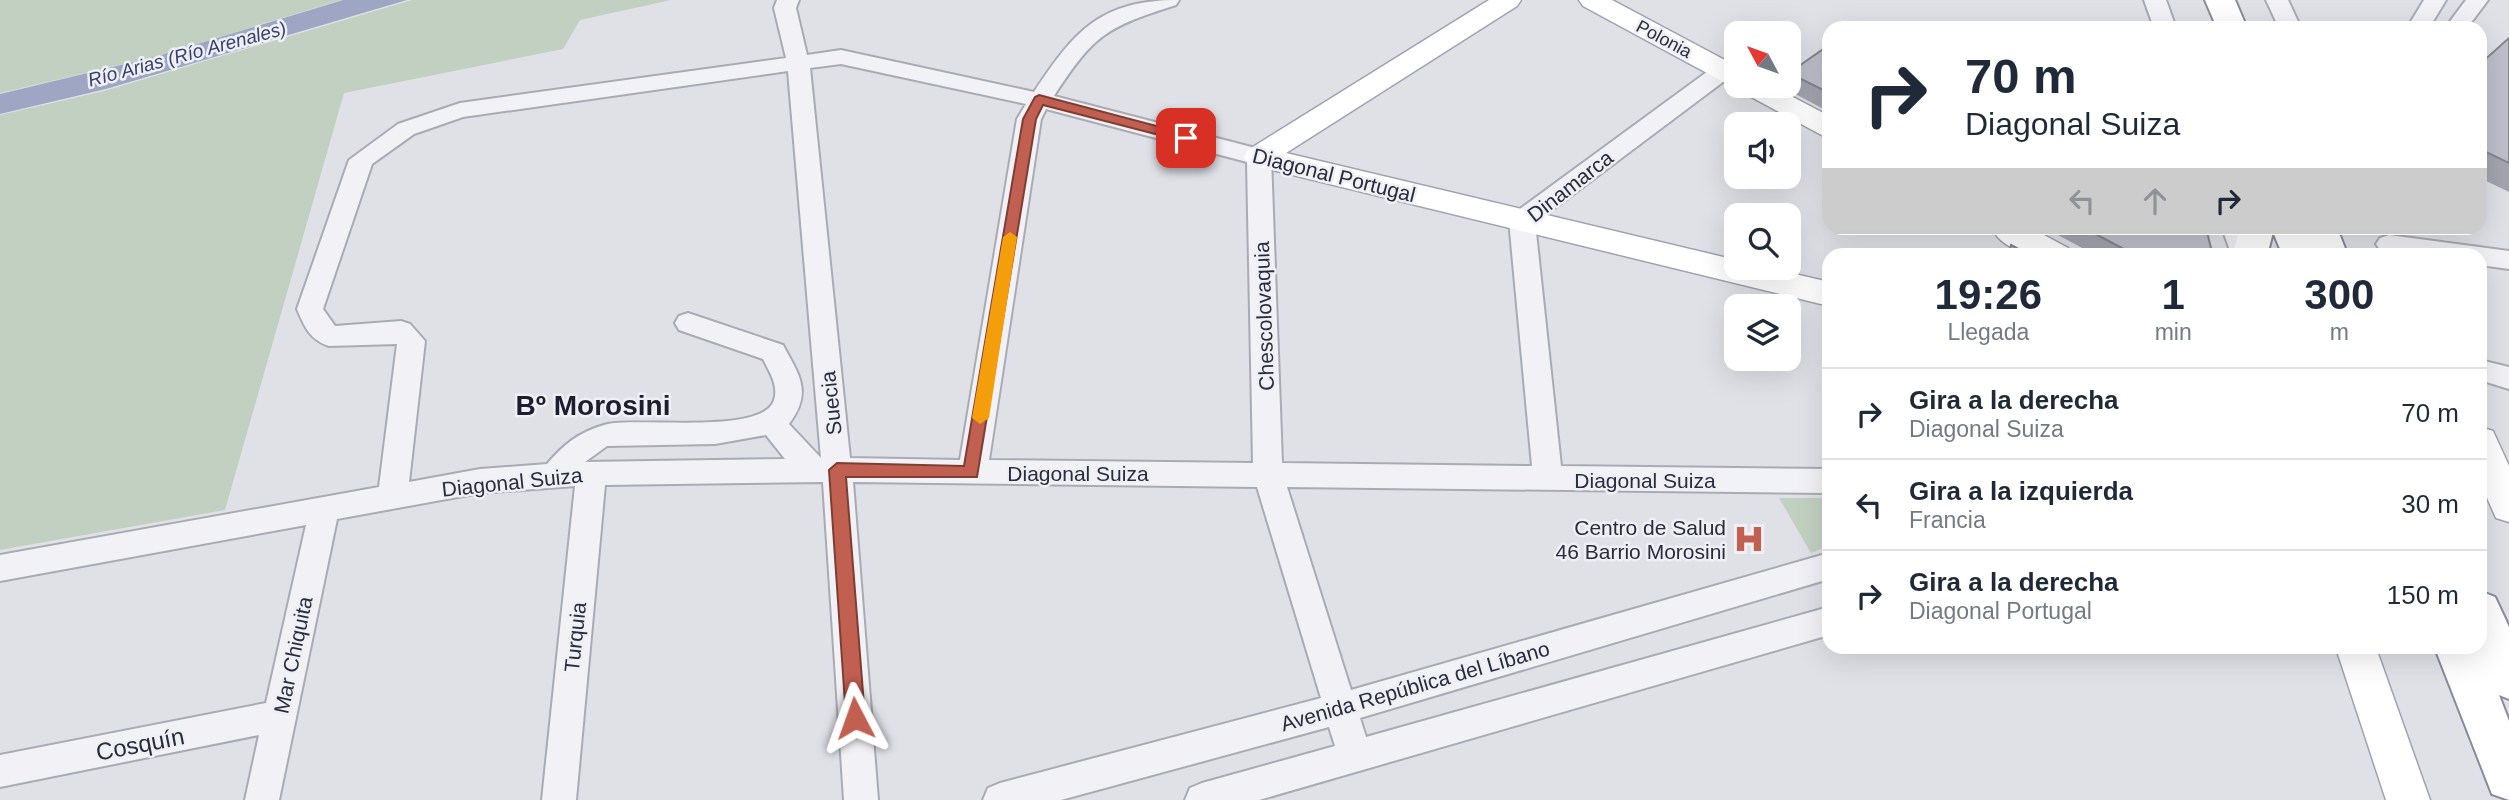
<!DOCTYPE html>
<html lang="es">
<head>
<meta charset="utf-8">
<style>
  :root { --surface:#fff; --page:#f2f2f3; --text:#1f2937; --muted:#747a83; --line:#e0e1e3 }
  body { margin:0; font-family:Helvetica,sans-serif; background:var(--page); color:var(--text); height:100vh; display:flex; flex-direction:column; font-size:26px; white-space:nowrap }
  * { box-sizing:border-box; margin:0 }
  p { font-size:23px; color:var(--muted) }
  .icon { flex:none; width:38px; height:38px; fill:none; stroke:currentColor; stroke-width:2; stroke-linecap:round; stroke-linejoin:round }
  .map { position:relative; flex:1; overflow:hidden }
  .side { position:absolute; left:1822px; top:248px; width:665px; height:406px; display:flex; flex-direction:column; background:var(--surface); border-radius:21px; box-shadow:0 7px 28px #0002 }
  .side>* { flex:none }
  .hud { position:absolute; left:1822px; top:21px; width:665px; height:214px; border-radius:21px; box-shadow:0 7px 28px #0002; background:#fff; color:var(--text); overflow:hidden }
  .needle { width:46px; rotate:311deg }
  .buttons { position:absolute; left:1724px; top:21px; display:grid; gap:14px }
  .buttons a { display:grid; place-items:center; width:77px; height:77px; border-radius:14px; background:var(--surface); box-shadow:0 7px 28px #0002; font-size:35px }
  .pin { position:absolute; display:grid; place-items:center; width:60px; height:60px; color:#fff; margin:-30px; border-radius:14px; box-shadow:0 4px 10px #0006 }
  .me { position:absolute; width:77px; margin:-38px; rotate:356deg; stroke-linejoin:round; filter:drop-shadow(0 0 5px #0008) }
  .turn { display:flex; align-items:center; gap:24px; height:147px; padding:0 28px; font-size:32px }
  .turn .icon { width:91px; height:91px; stroke-width:2.5 }
  .turn b { display:block; font-size:49px; line-height:60px }
  .lanes { display:flex; align-items:center; height:66px; padding:0 28px; background:#0003; justify-content:center; gap:35px; direction:ltr }
  .lanes .off { opacity:.35 }
  .eta { display:flex; justify-content:space-evenly; align-items:center; height:119px; text-align:center }
  .eta b { font-size:42px; font-weight:700; line-height:49px }
  ul { padding:0; list-style:none }
  li { display:flex; align-items:center; gap:21px; height:91px; padding:0 28px; border-top:2px solid var(--line) }
  li div { flex:1 }
  li b { display:block; font-size:26px }
  li em { font-style:normal }
  .map>svg:first-child { display:block }
</style>
</head>
<body>
<div class="map">
<svg width="2509" height="800" viewBox="0 0 2509 800">
  <rect width="100%" height="100%" fill="#e0e1e7"/>
  <path fill="#c2d0c2" d="M0,0H341L158,56L0,93Z
    M412,0H671L580,20L563,49L344,93L225,510L0,550V115L104,91Z
    M1779,498H1829V546L1811,553Z"/>
  <path fill="#9ea6c4" d="M343,0H407L106,89L0,114V94L158,56Z"/>
  <g fill="none" stroke-linecap="round" stroke-linejoin="round">
    <g stroke="#a9abb4" stroke-width="4">
      <path id="minor" d="M777,0H799L796,8L807,55L841,50L1034,92C1075,30 1101,0 1179,0L1176,5C1107,27 1094,34 1054,96L1267,151L1271,157L1282,463L1532,466L1509,220L1513,214L1715,66H1731L1734,71L1731,76L1535,223L1561,466L1829,469V493L1287,487L1351,690L1829,553V579L1360,718L1366,737L1829,607V635L1259,800H1185L1190,788L1202,783L1335,746L1329,727L1061,800H983L988,788L1000,783L1321,698L1257,487L853,482L878,800H844L823,482L605,485L576,800H542L575,486L480,493L337,519L279,800H245L259,735L0,787V755L266,703L306,525L0,581V555L379,487L397,344L329,346C310,340 304,326 297,309L349,160L398,124L460,103L786,58L774,8ZM841,64L1026,104L1017,119L960,460L850,458L810,68ZM788,71L821,458L789,424C813,392 799,375 783,345L688,313L679,316L675,323L679,330L763,359C769,371 779,386 774,400C763,436 635,416 604,425C579,432 563,445 547,464L480,469L409,482L425,341L410,324L401,321L335,326L323,309L372,164L414,134L463,117ZM1046,109L1247,162L1253,463L989,460L1041,119ZM766,435L785,459L585,462L607,446L715,444Z
        M2144,0H2166L2176,28H2154Z
        M2266,0H2288L2301,28H2279Z
        M2424,0H2446L2429,28H2407Z
        M2466,0H2488L2467,28H2445Z
        M2222,228H2247L2258,256H2232Z
        M2389,235L2509,251V269L2480,265V256H2407L2380,250L2376,244L2380,238Z
        M2480,360L2509,367V389L2480,380Z"/>
    </g>
    <g stroke="#a0a2b2" stroke-width="3">
      <path id="major" d="M1489,0H1521L1517,6L1286,153L1736,260V268H1769L1829,282V306L1248,164L1244,157L1248,150Z
        M1579,0H1612L1736,66V86H1772L1829,116V139L1583,6Z
        M1992,228H2031L2068,248L2073,256C2045,256 2005,256 1992,228Z
        M2480,427L2493,431L2509,466V522L2496,518L2480,482Z
        M2336,648H2376L2430,800H2386Z"/>
    </g>
    <g stroke="#898b9d" stroke-width="4">
      <path id="highway" d="M2205,0H2235L2247,28H2217Z
        M2240,228H2337L2348,256H2283L2273,232L2267,256H2232Z
        M2480,591L2495,597L2509,627V699L2499,695L2509,721V800L2492,794L2435,648H2480Z"/>
    </g>
    <use href="#minor" fill="#f2f2f6" fill-rule="evenodd"/>
    <use href="#major" fill="#fff" fill-rule="evenodd"/>
    <use href="#highway" fill="#fff" fill-rule="evenodd"/>
  </g>
  <path fill="#a3a4ae" d="M2509,38V192L2480,178V64Z
    M1829,45V112L1784,88V86H1788L1789,73Z
    M2045,228H2206L2213,256H2097Z
    M2011,245L2031,256H2005Z"/>
  <path fill="#bebfca" stroke="#85868d" stroke-width="2" d="M2509,38V163L2480,149V64Z
    M1829,45V93L1789,73Z
    M2084,228H2206L2213,256H2137Z
    M2011,245L2031,256H2009Z"/>
  <path fill="#c15f50" stroke="#7d3e34" stroke-width="2" d="M1039,95L1191,135L1193,138L1186,142L1043,105L1036,119L977,477H846L865,718L862,724L855,726L849,724L846,718L829,470L837,463L964,466L1023,119L1035,97Z"/>
  <path fill="#f59e0b" d="M1010,232L1017,237L989,418L980,424L972,418L1003,237Z"/>
  <defs>
    <g id="hospital-bare" transform="scale(2.415)"><path d="M-5-5h3v3.5h4V-5h3V5h-3V1.5h-4V5h-3Z" fill="#c15f50" stroke="#eff0f5" stroke-width="2.5" paint-order="stroke"/></g>
  </defs>
  <g fill-rule="evenodd">
    <use href="#hospital-bare" x="1749" y="539"/>
  </g>
  <g text-anchor="middle" dominant-baseline="central" stroke-width="5" stroke-linejoin="round" paint-order="stroke">
    <g font-size="18" fill="#2a2c3d" stroke="#eff0f5">
      <text transform="translate(1664 39) rotate(28)">Polonia</text>
    </g>
    <g font-size="19" font-style="italic" fill="#38416d" stroke="#eff0f5">
      <text transform="translate(187 54) rotate(-15)">Río Arias (Río Arenales)</text>
    </g>
    <g font-size="21" fill="#2a2c3d" stroke="#eff0f5">
      <text transform="translate(1334 175) rotate(14)">Diagonal Portugal</text>
      <text transform="translate(1570 186) rotate(-38)">Dinamarca</text>
      <text transform="translate(1264 316) rotate(-92)">Chescolovaquia</text>
      <text transform="translate(831 403) rotate(-96)">Suecia</text>
      <text x="1078" y="473">Diagonal Suiza</text>
      <text x="1645" y="480">Diagonal Suiza</text>
      <text transform="translate(512 482) rotate(-6)">Diagonal Suiza</text>
      <text transform="translate(575 637) rotate(-84)">Turquia</text>
      <text transform="translate(293 655) rotate(-78)">Mar Chiquita</text>
      <text transform="translate(1415 686) rotate(-16)">Avenida República del Líbano</text>
    </g>
    <g font-size="21" fill="#2a2c3d" stroke="#eff0f5" text-anchor="end">
      <text x="1726" y="527">Centro de Salud<tspan x="1726" dy="24">46 Barrio Morosini</tspan></text>
    </g>
    <g font-size="24" fill="#2a2c3d" stroke="#eff0f5">
      <text transform="translate(140 744) rotate(-11)">Cosquín</text>
    </g>
    <g font-size="28" font-weight="bold" fill="#1c1d2e" stroke="#eff0f5">
      <text x="593" y="405">Bº Morosini</text>
    </g>
  </g>
</svg>
<div class="buttons">
<a><svg class="needle" viewBox="-14 -14 28 28"><path d="M0-13l5 13h-10z" fill="#e53935"/><path d="M0 13l5-13h-10z" fill="#747a83"/></svg></a>
<a><svg class="icon" aria-label="sound" viewBox="0 0 24 24"><path d="M4 9h4l5-4v14l-5-4H4zM17 9q2 3 0 6"/></svg></a>
<a><svg class="icon" aria-label="search" viewBox="0 0 24 24"><circle cx="10" cy="10" r="6"/><path d="M15 15l6 6"/></svg></a>
<a><svg class="icon" aria-label="layers" viewBox="0 0 24 24"><path d="M12 4l9 5-9 5-9-5zM3 14l9 5 9-5"/></svg></a>
</div>
<div class="pin" style="left:1186px;top:138px;background:#d93025"><svg class="icon" aria-label="arrive" viewBox="0 0 24 24"><path d="M6 21V4h12l-3 4 3 4H6"/></svg></div>
<svg class="me" style="left:855px;top:718px" viewBox="-20 -20 40 40"><path d="M0-17L14 15 0 8-14 15z" fill="#c15f50" stroke="#fff" stroke-width="4"/></svg>
<div class="hud">
<div class="turn"><svg class="icon" aria-label="right" viewBox="0 0 24 24"><path d="M7 20v-9h11M14 6l5 5-5 5"/></svg><div><b>70 m</b>Diagonal Suiza</div></div>
<div class="lanes"><svg class="icon off" aria-label="left" viewBox="0 0 24 24"><path d="M17 20v-9H6M10 6l-5 5 5 5"/></svg><svg class="icon off" aria-label="ahead" viewBox="0 0 24 24"><path d="M12 20V5M6 11l6-6 6 6"/></svg><svg class="icon" aria-label="right" viewBox="0 0 24 24"><path d="M7 20v-9h11M14 6l5 5-5 5"/></svg></div>
</div>
<section class="side">
<div class="eta">
<div><b>19:26</b><p>Llegada</p></div>
<div><b>1</b><p>min</p></div>
<div><b>300</b><p>m</p></div>
</div>
<ul>
<li><svg class="icon" aria-label="right" viewBox="0 0 24 24"><path d="M7 20v-9h11M14 6l5 5-5 5"/></svg><div><b>Gira a la derecha</b><p>Diagonal Suiza</p></div><em>70 m</em></li>
<li><svg class="icon" aria-label="left" viewBox="0 0 24 24"><path d="M17 20v-9H6M10 6l-5 5 5 5"/></svg><div><b>Gira a la izquierda</b><p>Francia</p></div><em>30 m</em></li>
<li><svg class="icon" aria-label="right" viewBox="0 0 24 24"><path d="M7 20v-9h11M14 6l5 5-5 5"/></svg><div><b>Gira a la derecha</b><p>Diagonal Portugal</p></div><em>150 m</em></li>
</ul>
</section>
</div>
</body>
</html>
